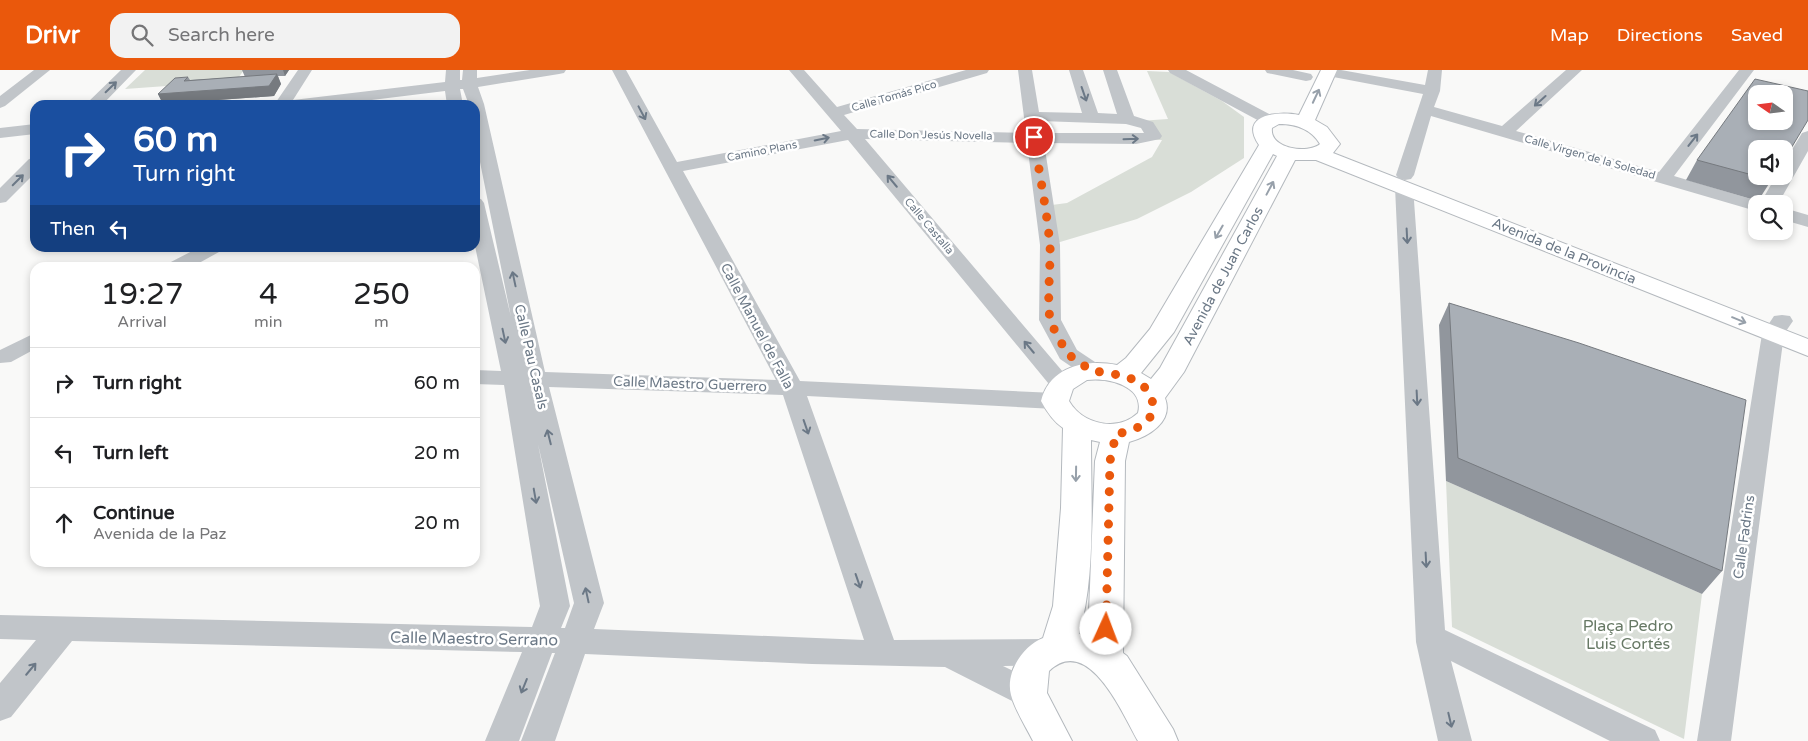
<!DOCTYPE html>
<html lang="en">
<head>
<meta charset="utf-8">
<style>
  :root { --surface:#fff; --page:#f2f2f2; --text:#202124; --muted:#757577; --line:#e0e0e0; --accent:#ea580c }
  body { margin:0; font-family:"Varela Round",sans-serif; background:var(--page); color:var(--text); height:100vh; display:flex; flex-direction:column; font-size:19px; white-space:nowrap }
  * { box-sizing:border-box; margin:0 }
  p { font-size:16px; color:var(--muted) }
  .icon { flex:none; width:28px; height:28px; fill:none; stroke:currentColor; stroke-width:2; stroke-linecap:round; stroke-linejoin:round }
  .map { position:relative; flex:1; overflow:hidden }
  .details { position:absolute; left:30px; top:192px; width:450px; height:305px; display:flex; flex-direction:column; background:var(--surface); border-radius:15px; box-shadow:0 2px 8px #0003 }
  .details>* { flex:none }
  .banner { position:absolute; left:30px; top:30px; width:450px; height:152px; border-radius:15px; box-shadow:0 2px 8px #0003; background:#1a4fa0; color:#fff; overflow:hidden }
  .needle { width:32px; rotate:284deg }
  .fabs { position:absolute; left:1748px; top:15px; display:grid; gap:10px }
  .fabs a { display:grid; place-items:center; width:45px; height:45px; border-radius:10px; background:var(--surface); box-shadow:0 2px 8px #0003; font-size:25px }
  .pin { position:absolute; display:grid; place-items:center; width:42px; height:42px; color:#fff; margin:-21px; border:2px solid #fff; border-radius:50%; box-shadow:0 1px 5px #0007 }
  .me { position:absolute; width:55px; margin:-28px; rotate:2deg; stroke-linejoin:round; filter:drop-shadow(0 0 4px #0008) }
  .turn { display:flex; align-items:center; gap:18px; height:105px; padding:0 20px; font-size:22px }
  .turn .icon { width:65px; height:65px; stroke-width:2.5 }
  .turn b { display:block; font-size:35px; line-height:42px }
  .then { display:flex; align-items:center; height:48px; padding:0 20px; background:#0003; gap:10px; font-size:19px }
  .eta { display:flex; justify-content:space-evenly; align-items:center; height:85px; text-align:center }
  .eta b { font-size:30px; font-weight:600; line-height:35px }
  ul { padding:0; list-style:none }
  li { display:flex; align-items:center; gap:15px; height:70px; padding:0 20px; border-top:1px solid var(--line) }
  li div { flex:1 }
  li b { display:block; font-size:19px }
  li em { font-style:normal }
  header { display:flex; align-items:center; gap:30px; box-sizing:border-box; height:70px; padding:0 25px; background:var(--accent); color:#fff }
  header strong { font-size:24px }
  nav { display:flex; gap:28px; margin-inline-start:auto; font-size:18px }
  .search { width:350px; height:45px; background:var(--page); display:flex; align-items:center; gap:12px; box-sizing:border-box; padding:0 18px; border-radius:15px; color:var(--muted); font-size:19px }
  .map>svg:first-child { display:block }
</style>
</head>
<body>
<header>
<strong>Drivr</strong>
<div class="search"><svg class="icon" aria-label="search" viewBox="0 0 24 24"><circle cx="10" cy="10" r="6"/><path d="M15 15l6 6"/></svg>Search here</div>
<nav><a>Map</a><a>Directions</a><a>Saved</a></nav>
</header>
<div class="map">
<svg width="1808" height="671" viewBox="0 0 1808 671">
  <rect width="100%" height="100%" fill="#f9f9f8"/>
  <path fill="#d9ded7" d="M145,0H244L236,11L125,19Z
    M1147,1L1169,2L1222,31L1244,47V88L1191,122L1137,149L1050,175L1044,136L1067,133L1152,87L1162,70L1136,69L1154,66L1139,51L1168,49Z
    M1446,411L1702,524L1684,669L1452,557Z"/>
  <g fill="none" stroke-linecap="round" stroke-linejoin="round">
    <g stroke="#b4b9be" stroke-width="2">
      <path id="secondary" d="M1321,0H1337L1315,50L1327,57L1340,74L1333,83L1808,269V286L1316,90H1295L1184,302L1165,328C1174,352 1148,367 1129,372L1125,391L1123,583L1127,586L1173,659L1178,671H1138C1123,645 1089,563 1049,601L1047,623L1072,671H1033C1026,657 1015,640 1011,625C1005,602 1023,576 1043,568L1053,536L1061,438L1063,358C1053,351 1047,342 1041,331C1050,296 1086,289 1117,295L1126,288L1150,259L1259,75C1238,44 1278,41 1299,45ZM1279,54C1296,54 1311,59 1320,74C1308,84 1269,79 1272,58ZM1273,84L1277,86L1160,298L1151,309L1141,303L1174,262ZM1087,310C1108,307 1145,316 1138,343C1118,362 1083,355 1069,331L1073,319ZM1091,370L1100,372L1095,391L1088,566L1079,564C1096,505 1091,432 1091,370Z"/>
    </g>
    <path fill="#c1c5c9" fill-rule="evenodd" d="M34,0H50L5,36L0,38V26Z
      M121,0H136L102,35H85Z
      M298,0H312L293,30L445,12L446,0H460V10H462L463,0H477V8L530,0H566L564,3L559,4L478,17L484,34L545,302L776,310L612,0H626L677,92L841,61L789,0H804L837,37L966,0H989L987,3L844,45L857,59L1026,63L1018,0H1032L1039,42L1082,43L1069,0H1083L1098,43L1117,44L1103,0H1117L1134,46L1153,52L1162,66L1160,69L1136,74L1044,73L1060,175L1061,250L1077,280L1101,296L1104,301L1101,306L1093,308L1085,306L1060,289L1039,250L1040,175L1027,73L865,69L1069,309L1073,314L1069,319L1061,321L1053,319L848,70L683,101L800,311L1055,323L1063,326L1067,331L1063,336L1055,339L807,326L894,570L1045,569L1056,573L1060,582L1056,591L1045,595L1003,596L1040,614L1045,624L1040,634L1029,638L1018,634L945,597L812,594L585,584L555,671H521L555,583H552L519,671H485L522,582L72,571L11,647L0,651V613L36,570L0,569V545L532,557L540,536L504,315L475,314V300L501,301L475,176V128L481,129L484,133L511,247L475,67V35H469L463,19H460L463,35H447L445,21L331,35H274ZM1040,51L1126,54L1141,58L1144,63H1042ZM549,317L783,325L864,570L594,559L604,533ZM538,374L574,533L565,558H561L570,536Z
      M1168,0H1186L1275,47L1277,50L1275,53H1263L1170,3Z
      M1265,0H1293L1311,4L1313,7L1311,10L1306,11L1267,3Z
      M1322,0H1341L1425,15L1428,0H1442L1440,21L1434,37L1502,56L1566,0H1582L1516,61L1659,102L1739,0H1754L1674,106L1761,132L1776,106H1784V93L1802,63L1808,61V81L1778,134H1756V141L1431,46L1414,105L1411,109L1405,110L1399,109L1396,105L1423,24L1328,6L1323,5L1321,2Z
      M35,54V64L0,68V58Z
      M35,88V103L6,132L0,133V118L29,89Z
      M1404,112L1410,113L1413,117L1445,560L1655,660L1660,671H1610L1451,591L1472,671H1438L1416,572L1395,117L1398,113Z
      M1784,138L1808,145V157L1784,150Z
      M198,178H222L219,182L190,198H164L167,194Z
      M1782,245L1790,246L1793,251L1784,264L1731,671H1697L1762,264L1774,246Z
      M35,263V279L11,292L0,293V280Z"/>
    <use href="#secondary" fill="#fff" fill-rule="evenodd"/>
  </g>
  <path fill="#91969d" d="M242,0H289L285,6H278L281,14L274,26L163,34L158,24L188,7L190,10L245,7Z
    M1697,90L1774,106L1758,131L1686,110Z
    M1449,233L1722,501L1702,524L1446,411L1439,255Z"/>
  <path fill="#767a7f" d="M283,0H289L285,6Z
    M277,4L281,14L274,26L163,34L158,24Z"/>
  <path fill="#a9afb6" stroke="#767a7f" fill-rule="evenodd" d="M277,4L269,16L158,24L175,8L188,7L184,11Z
    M1755,9L1808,21V50L1784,90V79H1756V106H1774L1771,110L1697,90ZM1756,24H1784V51H1756Z
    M1449,233L1579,273L1746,330L1722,501L1458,388Z"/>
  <defs><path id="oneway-shaft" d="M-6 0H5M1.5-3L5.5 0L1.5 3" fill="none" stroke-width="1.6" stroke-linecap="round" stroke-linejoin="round" transform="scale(1.25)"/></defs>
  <g stroke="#6b7886">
    <use href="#oneway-shaft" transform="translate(111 17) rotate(-44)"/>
    <use href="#oneway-shaft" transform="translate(1084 24) rotate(71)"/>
    <use href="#oneway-shaft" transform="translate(1540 31) rotate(138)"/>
    <use href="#oneway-shaft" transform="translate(642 43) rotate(62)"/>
    <use href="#oneway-shaft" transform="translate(822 69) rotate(-11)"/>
    <use href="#oneway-shaft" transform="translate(1131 69) rotate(-2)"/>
    <use href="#oneway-shaft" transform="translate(1693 70) rotate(-52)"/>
    <use href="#oneway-shaft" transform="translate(18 110) rotate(-45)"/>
    <use href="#oneway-shaft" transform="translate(892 111) rotate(-130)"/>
    <use href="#oneway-shaft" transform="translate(1407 166) rotate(87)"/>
    <use href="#oneway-shaft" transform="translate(514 209) rotate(-102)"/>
    <use href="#oneway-shaft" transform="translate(504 266) rotate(78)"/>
    <use href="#oneway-shaft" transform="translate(1029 277) rotate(-130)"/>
    <use href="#oneway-shaft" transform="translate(1417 328) rotate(87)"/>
    <use href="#oneway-shaft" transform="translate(806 357) rotate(71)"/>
    <use href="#oneway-shaft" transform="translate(549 367) rotate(-104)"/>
    <use href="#oneway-shaft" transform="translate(535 426) rotate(80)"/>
    <use href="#oneway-shaft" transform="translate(1426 490) rotate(87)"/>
    <use href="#oneway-shaft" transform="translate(858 511) rotate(71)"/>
    <use href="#oneway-shaft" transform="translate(587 525) rotate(-102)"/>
    <use href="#oneway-shaft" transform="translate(31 599) rotate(-50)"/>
    <use href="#oneway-shaft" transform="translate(524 616) rotate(112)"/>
    <use href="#oneway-shaft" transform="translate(1450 650) rotate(77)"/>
  </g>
  <g stroke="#97a0aa">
    <use href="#oneway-shaft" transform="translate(1316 26) rotate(-65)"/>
    <use href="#oneway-shaft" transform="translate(1270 118) rotate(-62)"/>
    <use href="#oneway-shaft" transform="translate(1219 162) rotate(120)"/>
    <use href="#oneway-shaft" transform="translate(1739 250) rotate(22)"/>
    <use href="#oneway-shaft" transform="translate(1076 404) rotate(91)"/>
  </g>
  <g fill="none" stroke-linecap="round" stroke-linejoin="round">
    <path stroke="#ea580c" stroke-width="9" stroke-dasharray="0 16.2" d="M1034,67C1039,103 1047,140 1050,176C1051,193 1046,239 1051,252C1055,262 1061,273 1067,282C1071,288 1088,299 1095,301C1116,305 1144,305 1152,330C1158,353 1133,361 1116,364L1110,391L1106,559"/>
  </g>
  <g text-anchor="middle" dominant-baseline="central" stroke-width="5" stroke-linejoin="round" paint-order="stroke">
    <g font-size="11" fill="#6b7886" stroke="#fff">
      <text transform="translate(894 26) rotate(-16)">Calle Tomás Pico</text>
      <text transform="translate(931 65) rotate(1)">Calle Don Jesús Novella</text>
      <text transform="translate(762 81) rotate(-11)">Camino Plans</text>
      <text transform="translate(1590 87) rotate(16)">Calle Virgen de la Soledad</text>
      <text transform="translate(929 156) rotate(50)">Calle Castalla</text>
    </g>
    <g font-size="14" fill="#6b7886" stroke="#fff">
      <text transform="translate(1564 181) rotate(22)">Avenida de la Provincia</text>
      <text transform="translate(1223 206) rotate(-62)">Avenida de Juan Carlos</text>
      <text transform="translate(757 256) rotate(62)">Calle Manuel de Falla</text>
      <text transform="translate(531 287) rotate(77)">Calle Pau Casals</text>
      <text transform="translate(690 314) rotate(2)">Calle Maestro Guerrero</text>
      <text transform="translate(1744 467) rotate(-82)">Calle Fadrins</text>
    </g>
    <g font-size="16" fill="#677965" stroke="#fff">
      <text x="1628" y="556">Plaça Pedro<tspan x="1628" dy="18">Luis Cortés</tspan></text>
    </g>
    <g font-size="16" fill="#6b7886" stroke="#fff">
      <text transform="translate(474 569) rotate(1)">Calle Maestro Serrano</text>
    </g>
  </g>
</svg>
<div class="fabs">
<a><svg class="needle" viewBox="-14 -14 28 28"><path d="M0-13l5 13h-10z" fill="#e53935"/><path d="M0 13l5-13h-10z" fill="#757577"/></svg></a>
<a><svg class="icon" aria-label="sound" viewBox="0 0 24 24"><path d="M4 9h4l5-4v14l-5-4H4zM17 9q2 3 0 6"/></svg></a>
<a><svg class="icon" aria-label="search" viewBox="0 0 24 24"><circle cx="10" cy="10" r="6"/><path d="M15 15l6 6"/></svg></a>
</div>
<div class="pin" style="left:1034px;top:67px;background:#d93025"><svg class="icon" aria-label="arrive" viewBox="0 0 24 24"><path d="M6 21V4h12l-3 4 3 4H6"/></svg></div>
<svg class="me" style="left:1106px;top:559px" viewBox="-20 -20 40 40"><circle r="19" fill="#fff"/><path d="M0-13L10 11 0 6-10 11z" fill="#ea580c"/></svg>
<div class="banner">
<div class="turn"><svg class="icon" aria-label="right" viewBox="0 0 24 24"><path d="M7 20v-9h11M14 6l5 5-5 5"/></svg><div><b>60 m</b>Turn right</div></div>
<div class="then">Then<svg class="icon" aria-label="left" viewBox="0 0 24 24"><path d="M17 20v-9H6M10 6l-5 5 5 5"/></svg></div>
</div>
<section class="details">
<div class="eta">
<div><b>19:27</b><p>Arrival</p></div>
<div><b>4</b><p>min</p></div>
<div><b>250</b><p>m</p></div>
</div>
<ul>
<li><svg class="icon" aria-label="right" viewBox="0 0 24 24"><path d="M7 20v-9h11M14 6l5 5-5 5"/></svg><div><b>Turn right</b></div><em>60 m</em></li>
<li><svg class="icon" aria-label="left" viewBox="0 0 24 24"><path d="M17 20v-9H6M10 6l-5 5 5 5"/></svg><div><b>Turn left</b></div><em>20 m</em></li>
<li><svg class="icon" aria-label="ahead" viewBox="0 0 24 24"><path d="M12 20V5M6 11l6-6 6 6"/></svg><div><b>Continue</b><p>Avenida de la Paz</p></div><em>20 m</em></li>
</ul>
</section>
</div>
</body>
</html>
